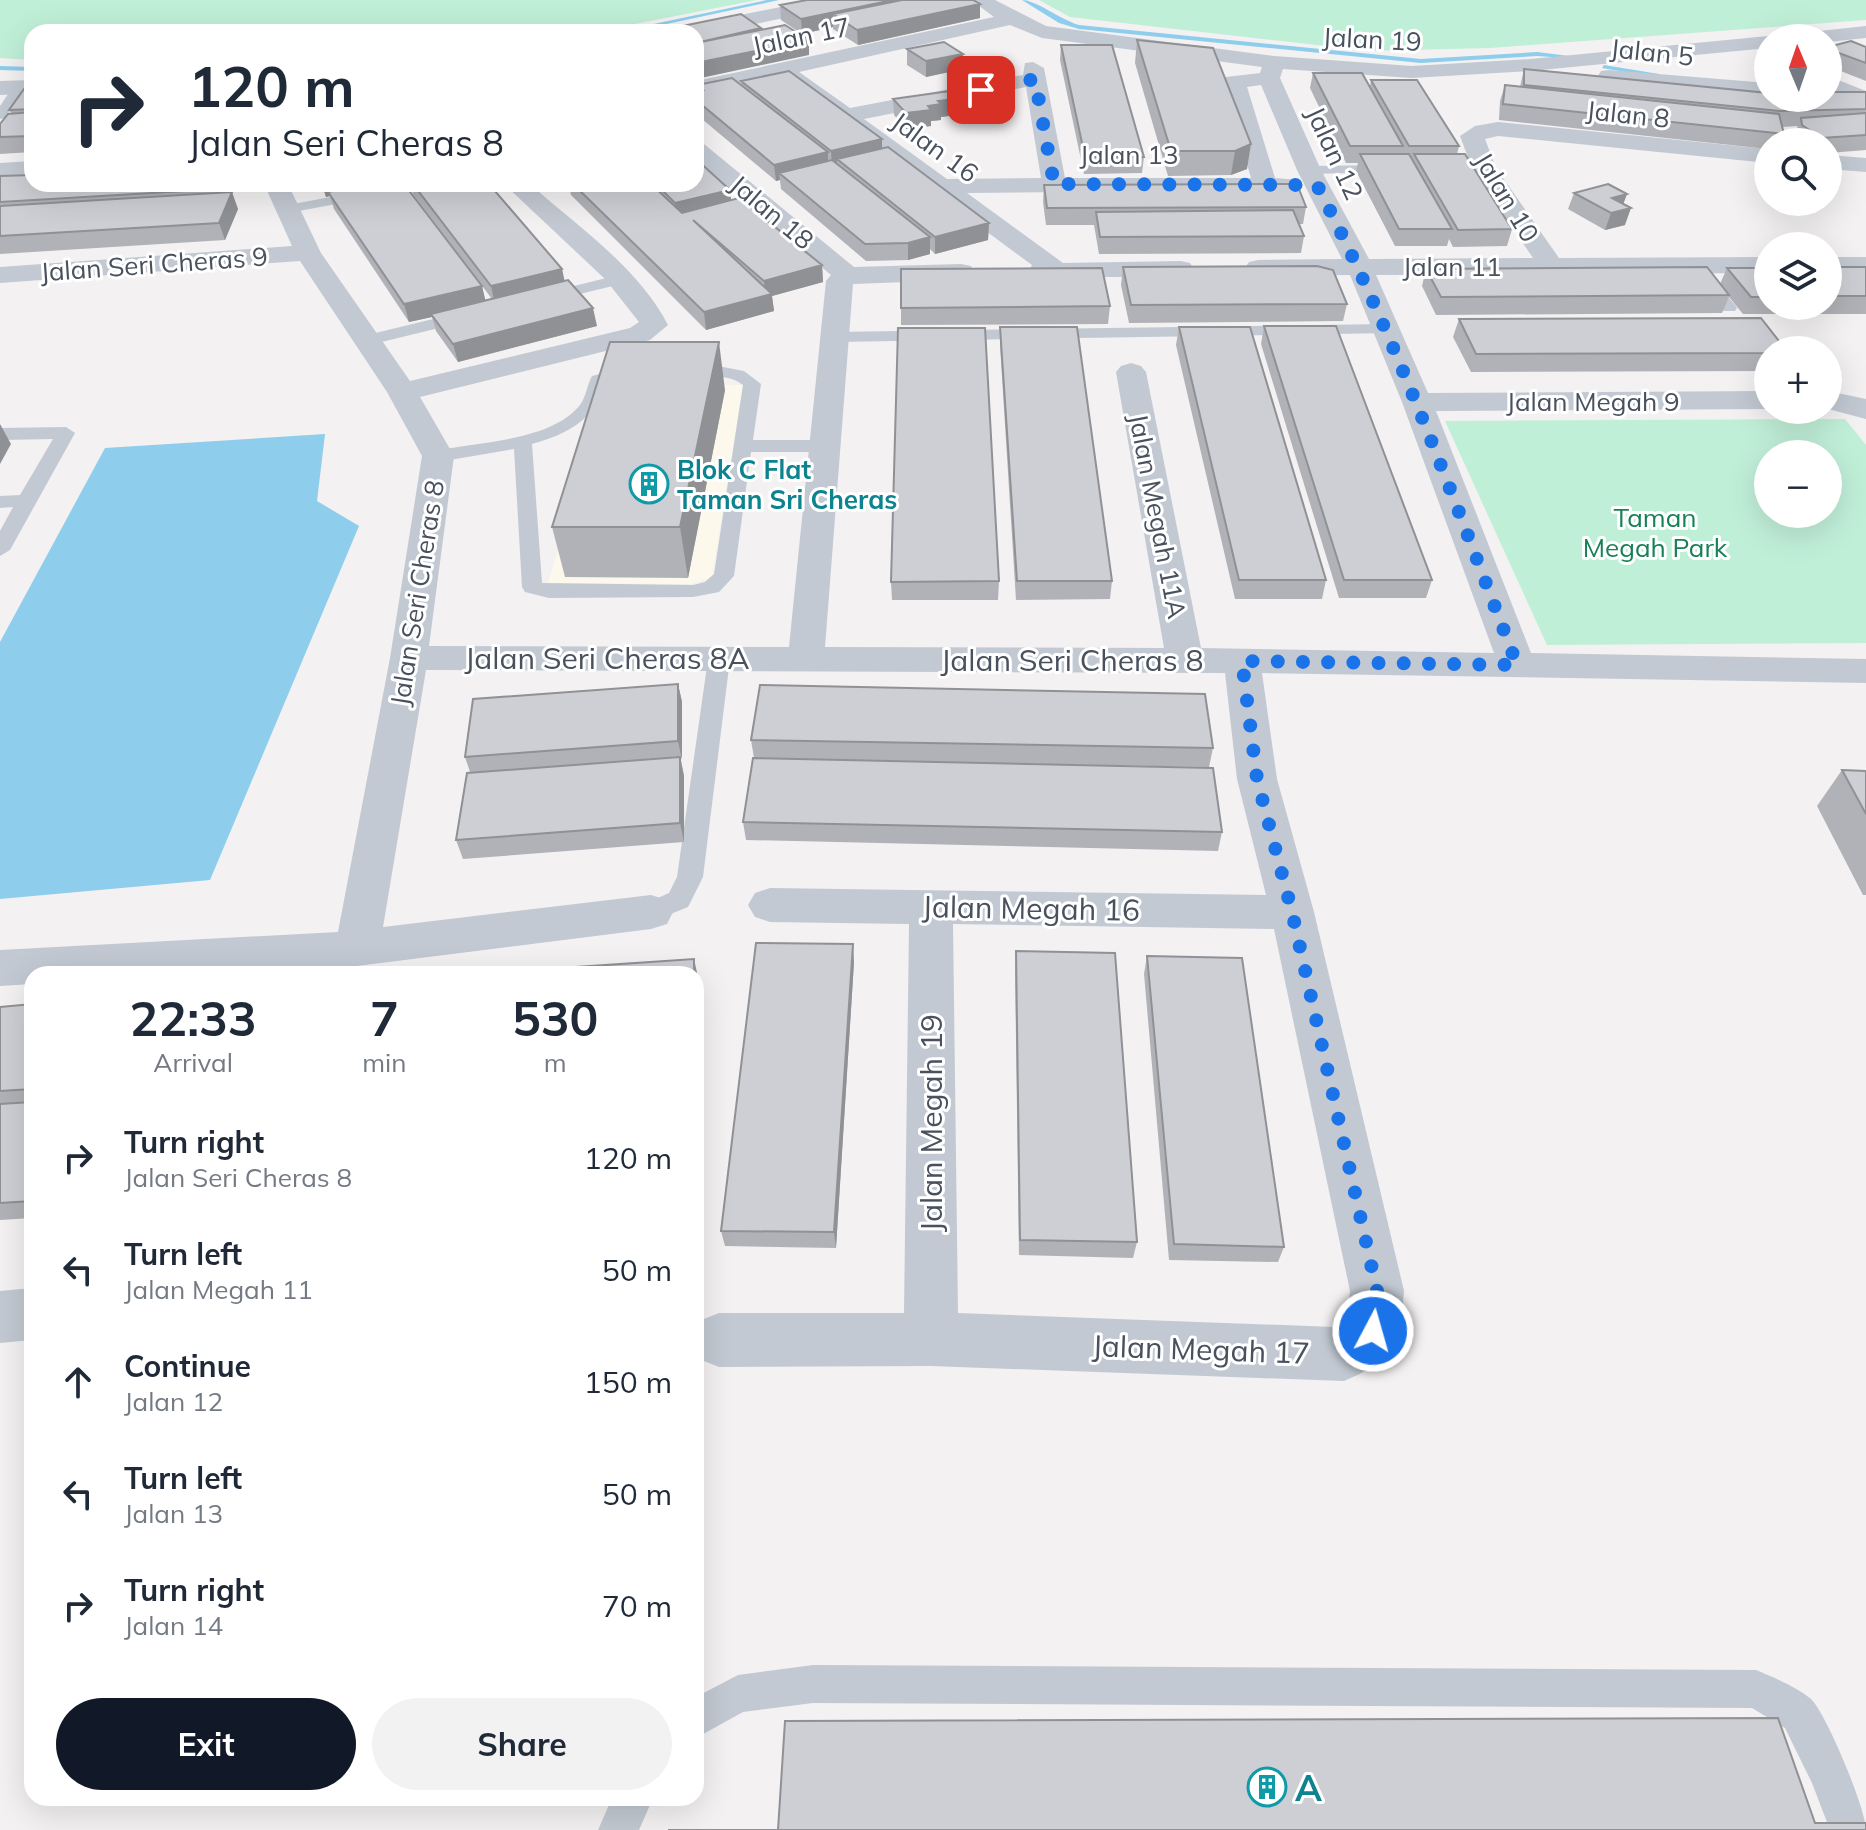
<!DOCTYPE html>
<html lang="en">
<head>
<meta charset="utf-8">
<style>
  :root { --surface:#fff; --page:#f2f2f3; --text:#1f2937; --muted:#747a83; --accent:#111827 }
  body { margin:0; font-family:Mulish,sans-serif; background:var(--page); color:var(--text); height:100vh; display:flex; flex-direction:column; font-size:30px; white-space:nowrap }
  * { box-sizing:border-box; margin:0 }
  p { font-size:26px; color:var(--muted) }
  .icon { flex:none; width:44px; height:44px; fill:none; stroke:currentColor; stroke-width:2; stroke-linecap:round; stroke-linejoin:round }
  .map { position:relative; flex:1; overflow:hidden }
  .sheet { position:absolute; left:24px; top:966px; width:680px; height:840px; display:flex; flex-direction:column; background:var(--surface); border-radius:24px; box-shadow:0 8px 32px #0002 }
  .sheet>* { flex:none }
  .banner { position:absolute; left:24px; top:24px; width:680px; height:168px; border-radius:24px; box-shadow:0 8px 32px #0002; background:#fff; color:var(--text); overflow:hidden }
  .needle { width:52px; rotate:358deg }
  .fabs { position:absolute; left:1754px; top:24px; display:grid; gap:16px }
  .fabs a { display:grid; place-items:center; width:88px; height:88px; border-radius:50%; background:var(--surface); box-shadow:0 8px 32px #0002; font-size:40px }
  .pin { position:absolute; display:grid; place-items:center; width:68px; height:68px; color:#fff; margin:-34px; border-radius:16px; box-shadow:0 4px 12px #0006 }
  .me { position:absolute; width:88px; margin:-44px; rotate:6deg; stroke-linejoin:round; filter:drop-shadow(0 0 6px #0008) }
  .turn { display:flex; align-items:center; gap:28px; height:168px; padding:0 32px; font-size:36px }
  .turn .icon { width:104px; height:104px; stroke-width:2.5 }
  .turn b { display:block; font-size:56px; line-height:68px }
  .eta { display:flex; justify-content:space-evenly; align-items:center; height:136px; text-align:center }
  .eta b { font-size:48px; font-weight:700; line-height:56px }
  .primary-button { display:flex; gap:16px; margin-top:auto; padding:16px 32px }
  .primary-button a { flex:1; height:92px; border-radius:48px; background:var(--accent); color:#fff; font-size:32px; font-weight:700; line-height:92px; text-align:center }
  .primary-button a+a { background:var(--page); color:var(--text) }
  ul { padding:0; list-style:none }
  li { display:flex; align-items:center; gap:24px; height:112px; padding:0 32px }
  li div { flex:1 }
  li b { display:block; font-size:30px }
  li em { font-style:normal }
  .map>svg:first-child { display:block }
</style>
</head>
<body>
<div class="map">
<svg width="1866" height="1830" viewBox="0 0 1866 1830">
  <rect width="100%" height="100%" fill="#f3f1f1"/>
  <path fill="#fcf9ec" d="M609,384L743,385L712,577L691,584L548,583Z"/>
  <path fill="#c0efd8" fill-rule="evenodd" d="M0,0H757L594,32H32V60L0,58Z
    M1039,0H1866V20L1490,48L1370,51L1070,17Z
    M1845,419L1866,445V643L1547,645L1445,421ZM1768,454H1828V514H1768Z"/>
  <path fill="#8ecdec" d="M325,434L317,501L359,526L210,880L0,899V642L105,448Z"/>
  <g fill="none" stroke-linecap="round" stroke-linejoin="round">
    <path fill="#8ecdec" fill-rule="evenodd" d="M767,0H779L629,32H616Z
      M1022,0C1036,0 1061,20 1079,25L1421,59L1537,52L1569,56L1566,58L1537,56L1421,63L1079,29L1059,23Z
      M1604,65L1659,74L1662,76L1659,78L1602,68Z
      M0,66L32,67V71L0,70Z"/>
    <path fill="#c2c9d2" fill-rule="evenodd" d="M15,84L26,87L5,118L0,119V106Z
      M1390,165L1395,166V172L1309,174L1302,170L1309,166Z
      M399,184H429L422,188L288,213L281,209L288,205Z
      M1703,273L1709,275L1735,305L1737,308L1735,311H1723L1697,281V275Z
      M619,275L625,277V283L543,303L535,298L537,295Z
      M466,311L472,312L474,316L472,320L365,346L357,341L359,337Z
      M1386,324L1394,329L1392,333L835,342L827,337L835,332Z
      M713,365L744,371L761,384L753,440H827L836,446L827,452H751L734,576L719,592L693,597L549,598L525,592L522,587L514,449L438,462L429,456L431,452C474,441 549,443 580,405C586,397 587,385 592,376L631,366L637,367L640,371L637,375L606,383C594,420 568,434 532,444L542,583L693,585L705,582L714,574L743,385C721,368 693,384 677,371L686,366Z
      M66,427L75,433L10,550L0,556V531L13,507L0,508V496L20,495L53,439L0,440V428Z
      M719,652L727,654L730,659L703,877L688,907L651,922L642,919L638,912L642,905L669,893L677,877L708,659L711,654Z
      M813,1665L1756,1670C1773,1677 1796,1687 1811,1699C1826,1713 1866,1809 1866,1830H1830L1812,1783L1785,1728L1752,1708L813,1703L743,1712L696,1738V1697L738,1675Z
      M612,1798H653L639,1830H598Z"/>
    <path fill="#c2c9d2" fill-rule="evenodd" d="M815,0H854L844,6L696,36V32H676L686,26Z
      M971,0H995L1046,26L1274,56L1412,66L1531,59L1768,36L1776,38H1768V48L1531,71L1412,78L1283,69L1280,78L1321,170L1369,259L1533,258L1472,168L1460,136L1475,126L1498,122L1768,149V163L1498,136L1485,139L1496,168L1559,258L1768,257V273L1376,275L1428,393L1768,391V409L1436,411L1531,653L1866,659V683L1262,673L1277,779L1314,912L1404,1291C1400,1343 1395,1360 1344,1381L931,1366L719,1367L699,1359C694,1347 694,1333 699,1321L719,1313H904L909,924L770,922L755,917L748,905L755,893L770,888L1266,895L1237,779L1225,673L426,670L383,927L651,895L667,900L673,912L667,924L651,929L357,966L209,974H32V984L0,986V950L338,932L390,658L422,456L387,392L300,261L0,283V267L292,246L264,184H288L321,253L410,381L630,328L639,322L605,279L504,184H530C578,227 638,267 668,325L650,340L420,397L454,456L429,646L789,647L826,281L831,275L696,161V142L704,144L854,267L961,264L971,266L974,272L971,278L961,280L853,284L825,647L1164,648L1116,372L1121,366L1131,363L1141,366L1146,372L1201,648L1494,653L1402,402L1350,275L1258,276L1249,274L1245,268L1249,262L1258,260L1342,259L1297,170L1261,85L1247,87L1275,178L1300,180L1303,185L1300,190L967,193L1063,263L1181,261L1190,263L1194,269L1190,275L1181,277H1033L1029,271L1032,265L778,77L696,95V81L994,17ZM1010,25L1042,38L1262,67L1260,73L1226,77L1223,82L1251,178H1065L1044,68L1033,62L1025,63L1023,75L850,108L799,72ZM1026,87L1041,178L947,179L864,119ZM953,924L1274,929L1350,1291L1347,1317L1335,1327L958,1313Z
      M1866,26V38L1828,42V38H1800L1810,32Z
      M1609,70L1768,83V97L1601,81L1598,76L1601,71Z
      M1828,76L1866,91V106L1828,91Z
      M32,80V94L0,95V81Z
      M1828,155L1866,158V172L1828,169Z
      M32,161V175L0,177V163Z
      M1828,257H1866V273H1828Z
      M1828,391L1866,399V419L1828,409Z
      M32,1288V1340L0,1343V1291Z"/>
  </g>
  <path fill="#b1b2b7" d="M980,4V18L858,45L833,29V27L802,34L781,20L780,5Z
    M1137,40L1213,48L1247,169L1231,175L1168,176L1135,63Z
    M1061,45L1144,157L1142,173L1084,174L1060,60Z
    M1828,47H1866V81L1828,66Z
    M907,49L963,54V69L926,77L907,65Z
    M1524,69L1768,93L1866,92V150L1828,153V142H1797L1795,141L1794,134L1798,126L1782,127L1784,134L1780,142H1768V149L1499,120L1500,101L1505,85L1520,87Z
    M1313,73L1370,86L1371,80L1459,146L1457,154L1512,229L1507,246L1453,247L1449,239L1447,246H1395L1356,171L1358,163H1346L1310,88Z
    M741,81L882,139V149L989,223L988,240L935,254L930,249V254L908,260L866,261L781,189L780,180L776,181L696,114V91L698,90L697,85H742Z
    M32,88V152L0,154V124L11,113L9,110Z
    M971,97V113L941,117V120L931,121V126L906,129L894,115L893,99Z
    M0,176L235,184L231,192L238,209L225,240L0,254Z
    M322,184H404L482,286L485,300L492,299L413,194L410,184H489L562,269L564,281L597,326L458,362L436,331L432,317L409,322L334,209L330,196L326,197Z
    M560,184H696L732,200L822,265L823,282L772,296L774,311L706,330L571,195L569,186L563,187Z
    M1044,185L1306,207L1303,224H1299L1304,236L1301,253L1099,254L1094,225H1046L1043,202Z
    M1574,193L1627,194L1623,204L1625,225L1605,230L1568,209Z
    M1123,267L1347,304L1343,321L1129,323L1121,285Z
    M1828,267H1866V314H1743L1729,297L1722,313L1436,315L1422,286L1426,269L1720,284L1727,268H1768V306H1828Z
    M901,269L1110,306L1108,324L901,325Z
    M1459,319L1768,350V371L1471,372L1453,337Z
    M1264,326L1432,580L1426,598H1339L1261,344Z
    M1000,327L1112,581L1110,599L1016,600L1000,345Z
    M1179,327L1326,580L1322,599H1235L1176,345Z
    M725,390L688,578L565,577L552,527Z
    M999,581L998,600H892L891,582Z
    M678,684L682,702L681,760L684,776V842L463,859L456,840L470,772L465,757Z
    M751,740L1213,748L1209,767L778,759L1222,832L1218,851L746,840L743,822L754,758Z
    M1842,770L1866,771V895H1863L1817,806Z
    M1016,951L1137,1242L1133,1258L1019,1255L1015,969Z
    M1147,956L1284,1247L1278,1262L1169,1260L1144,974Z
    M854,962L836,1248L725,1246L721,1231Z
    M32,1004V1218L0,1220V1007Z"/>
  <path fill="#909195" d="M893,0H945L833,14V27L802,34L801,19Z
    M980,4V18L858,45L857,30Z
    M809,40V55L696,79V63Z
    M963,54V69L926,77V61Z
    M971,97V113L941,117V120L931,121V126L906,129V113L938,101Z
    M882,139V155L837,159V166L832,167L831,151Z
    M1251,144L1247,169L1231,175L1235,151Z
    M828,152V169L779,173L780,180L776,181L774,165Z
    M222,184H235L226,206L219,189Z
    M322,184H397L328,192L330,196L326,197Z
    M730,190L732,207L678,220L675,203Z
    M232,192L238,209L225,240L219,223Z
    M1627,194L1621,210L1631,208L1625,225L1605,230L1611,213L1612,198Z
    M989,223L988,240L935,254V237Z
    M930,237V254L908,260V243Z
    M822,265L823,282L772,296L774,311L706,330L704,312L765,295L764,281Z
    M562,269L566,287L495,304L491,286Z
    M482,286L486,303L431,314L432,317L409,322L404,304Z
    M593,308L597,326L458,362L453,344Z
    M719,342L725,390L688,578L680,527Z
    M0,424L11,444L0,464Z
    M678,684L682,702V760L678,741Z
    M680,757L684,776V842L680,823Z
    M853,944L854,962L836,1248L834,1232Z
    M694,959L698,977L696,1039V974H694Z"/>
  <path fill="#cecfd5" stroke="#909195" stroke-width="2" d="M807,0H893L801,19L780,5Z
    M902,0H973L980,4L857,30L833,14Z
    M741,14L761,28L696,43V32H653Z
    M785,25L809,40L696,63V43Z
    M1137,40L1213,48L1251,144L1235,151H1171Z
    M1851,41L1866,47V63L1828,49V47Z
    M944,42L963,54L926,61L907,49Z
    M1061,45H1112L1144,157H1085Z
    M1524,69L1768,93V98H1828V92H1866V109L1781,111L1524,85Z
    M789,71L882,139L831,151L741,81Z
    M1313,73H1362L1403,146H1350Z
    M732,78L828,152L774,165L696,100V91L703,90L697,85Z
    M1371,80H1417L1459,146H1409Z
    M1505,85L1779,114L1784,134L1503,104Z
    M32,88V109L9,110L24,89Z
    M964,89L971,97L938,101L941,104L928,106L931,110L906,113L893,99Z
    M32,112V136L0,137V124L8,114Z
    M1866,113V135L1821,138L1802,125L1801,118Z
    M888,147L989,223L935,237L837,159Z
    M1360,154H1409L1452,229H1399Z
    M1414,154H1465L1512,229L1458,230Z
    M696,159L730,190L675,203L656,184H696Z
    M832,160L930,237L908,243L865,244L779,173Z
    M32,175V184H222L219,189L0,202V176Z
    M367,184H404L482,286L404,304L328,192Z
    M413,184H489L562,269L491,286Z
    M573,184H651L682,213L739,198L822,265L764,281L693,220L772,294L704,312Z
    M1297,184L1306,207L1047,208L1044,185Z
    M1608,184L1627,194L1612,198L1631,208L1611,213L1574,193Z
    M232,192L219,223L0,236V206Z
    M1293,210L1304,236L1100,237L1096,212Z
    M1317,266L1333,270L1347,304L1131,305L1123,267Z
    M1707,267L1729,295L1441,297L1426,269Z
    M1828,267H1866V296H1828Z
    M1102,268L1110,306L901,308V269Z
    M1727,268H1768V297H1751Z
    M568,280L593,308L453,344L431,314Z
    M1761,318L1786,350H1768V353L1476,354L1459,319Z
    M1264,326H1336L1432,580H1344Z
    M1000,327H1077L1112,581H1017Z
    M1179,327H1250L1326,580H1239Z
    M898,328H985L999,581L891,582Z
    M610,342H719L680,527H552Z
    M678,684V741L465,757L473,699Z
    M760,685L1205,694L1213,748L751,740Z
    M680,757V823L456,840L467,773Z
    M753,758L1213,768L1222,832L743,822Z
    M1842,770L1866,771V814Z
    M756,943L853,944L834,1232L721,1231Z
    M1016,951L1115,953L1137,1242L1020,1240Z
    M1147,956L1242,958L1284,1247L1174,1244Z
    M694,959V974H473Z
    M32,1004V1089L0,1091V1007Z
    M32,1102V1201L0,1203V1104Z
    M1778,1718L1815,1823H1866V1830H668H778L785,1721Z"/>
  <g fill="none" stroke-linecap="round" stroke-linejoin="round">
    <path stroke="#1a73e8" stroke-width="14" stroke-dasharray="0 25.2" d="M981,90L1035,79L1054,184L1317,185C1397,339 1455,503 1517,665L1242,661L1257,779L1292,912L1377,1291L1373,1331"/>
  </g>
  <defs>
    <g id="building-ring" transform="scale(2)"><circle r="9.5" fill="#fff" stroke="#0f9aa8" stroke-width="1.5"/><path d="M-4-6H4V6H1V3H-1V6H-4ZM-2.5-4.3h1.7v1.8h-1.7ZM.8-4.3h1.7v1.8H.8ZM-2.5-1h1.7V.8h-1.7ZM.8-1h1.7V.8H.8Z" fill="#0f9aa8"/></g>
  </defs>
  <g fill-rule="evenodd">
    <use href="#building-ring" x="649" y="484"/>
    <use href="#building-ring" x="1267" y="1787"/>
  </g>
  <g text-anchor="middle" dominant-baseline="central" stroke-width="6" stroke-linejoin="round" paint-order="stroke">
    <g font-size="26" fill="#49515e" stroke="#fff">
      <text transform="translate(801 36) rotate(-12)">Jalan 17</text>
      <text transform="translate(1372 39) rotate(3)">Jalan 19</text>
      <text transform="translate(1652 52) rotate(6)">Jalan 5</text>
      <text transform="translate(1628 114) rotate(6)">Jalan 8</text>
      <text transform="translate(935 147) rotate(36)">Jalan 16</text>
      <text transform="translate(1335 153) rotate(65)">Jalan 12</text>
      <text x="1129" y="154">Jalan 13</text>
      <text transform="translate(1507 197) rotate(59)">Jalan 10</text>
      <text transform="translate(772 212) rotate(40)">Jalan 18</text>
      <text transform="translate(154 264) rotate(-4)">Jalan Seri Cheras 9</text>
      <text x="1452" y="266">Jalan 11</text>
      <text x="1593" y="401">Jalan Megah 9</text>
      <text transform="translate(1158 516) rotate(79)">Jalan Megah 11A</text>
      <text transform="translate(417 593) rotate(-81)">Jalan Seri Cheras 8</text>
    </g>
    <g font-size="26" font-weight="bold" fill="#0d838f" stroke="#fff" text-anchor="start">
      <text x="677" y="469">Blok C Flat<tspan x="677" dy="30">Taman Sri Cheras</tspan></text>
    </g>
    <g font-size="26" fill="#188058" stroke="#fff">
      <text x="1655" y="517">Taman<tspan x="1655" dy="30">Megah Park</tspan></text>
    </g>
    <g font-size="30" fill="#49515e" stroke="#fff">
      <text x="607" y="658">Jalan Seri Cheras 8A</text>
      <text x="1072" y="660">Jalan Seri Cheras 8</text>
      <text transform="translate(1031 908) rotate(1)">Jalan Megah 16</text>
      <text transform="translate(931 1123) rotate(-90)">Jalan Megah 19</text>
      <text transform="translate(1201 1349) rotate(2)">Jalan Megah 17</text>
    </g>
    <g font-size="36" font-weight="bold" fill="#0d838f" stroke="#fff" text-anchor="start">
      <text x="1295" y="1787">A</text>
    </g>
  </g>
</svg>
<div class="fabs">
<a><svg class="needle" viewBox="-14 -14 28 28"><path d="M0-13l5 13h-10z" fill="#e53935"/><path d="M0 13l5-13h-10z" fill="#747a83"/></svg></a>
<a><svg class="icon" aria-label="search" viewBox="0 0 24 24"><circle cx="10" cy="10" r="6"/><path d="M15 15l6 6"/></svg></a>
<a><svg class="icon" aria-label="layers" viewBox="0 0 24 24"><path d="M12 4l9 5-9 5-9-5zM3 14l9 5 9-5"/></svg></a>
<a>+</a>
<a>−</a>
</div>
<div class="pin" style="left:981px;top:90px;background:#d93025"><svg class="icon" aria-label="arrive" viewBox="0 0 24 24"><path d="M6 21V4h12l-3 4 3 4H6"/></svg></div>
<svg class="me" style="left:1373px;top:1331px" viewBox="-20 -20 40 40"><circle r="17" fill="#1a73e8" stroke="#fff" stroke-width="3"/><path d="M0-11L8 9 0 5-8 9z" fill="#fff"/></svg>
<div class="banner">
<div class="turn"><svg class="icon" aria-label="right" viewBox="0 0 24 24"><path d="M7 20v-9h11M14 6l5 5-5 5"/></svg><div><b>120 m</b>Jalan Seri Cheras 8</div></div>
</div>
<section class="sheet">
<div class="eta">
<div><b>22:33</b><p>Arrival</p></div>
<div><b>7</b><p>min</p></div>
<div><b>530</b><p>m</p></div>
</div>
<ul>
<li><svg class="icon" aria-label="right" viewBox="0 0 24 24"><path d="M7 20v-9h11M14 6l5 5-5 5"/></svg><div><b>Turn right</b><p>Jalan Seri Cheras 8</p></div><em>120 m</em></li>
<li><svg class="icon" aria-label="left" viewBox="0 0 24 24"><path d="M17 20v-9H6M10 6l-5 5 5 5"/></svg><div><b>Turn left</b><p>Jalan Megah 11</p></div><em>50 m</em></li>
<li><svg class="icon" aria-label="ahead" viewBox="0 0 24 24"><path d="M12 20V5M6 11l6-6 6 6"/></svg><div><b>Continue</b><p>Jalan 12</p></div><em>150 m</em></li>
<li><svg class="icon" aria-label="left" viewBox="0 0 24 24"><path d="M17 20v-9H6M10 6l-5 5 5 5"/></svg><div><b>Turn left</b><p>Jalan 13</p></div><em>50 m</em></li>
<li><svg class="icon" aria-label="right" viewBox="0 0 24 24"><path d="M7 20v-9h11M14 6l5 5-5 5"/></svg><div><b>Turn right</b><p>Jalan 14</p></div><em>70 m</em></li>
</ul>
<div class="primary-button"><a>Exit</a><a>Share</a></div>
</section>
</div>
</body>
</html>
